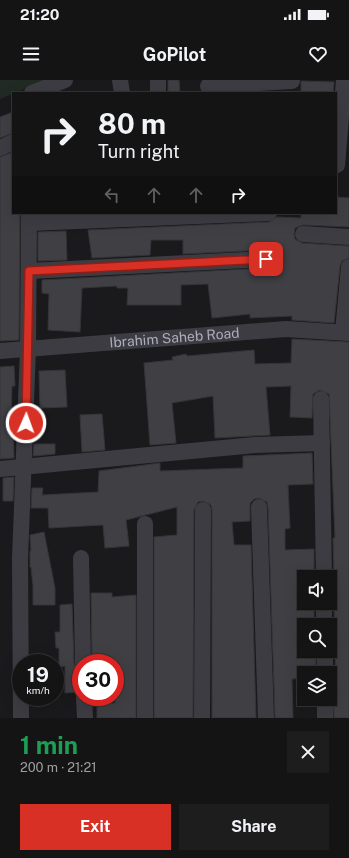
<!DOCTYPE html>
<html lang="en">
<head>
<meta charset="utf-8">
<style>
  :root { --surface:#141415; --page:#1d1d1e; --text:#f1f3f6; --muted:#9d9ea0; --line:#333334; --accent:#d93025 }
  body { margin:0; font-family:"Public Sans",sans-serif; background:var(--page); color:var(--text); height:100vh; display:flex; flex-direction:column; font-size:15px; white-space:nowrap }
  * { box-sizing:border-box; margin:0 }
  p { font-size:13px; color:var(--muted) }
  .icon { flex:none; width:22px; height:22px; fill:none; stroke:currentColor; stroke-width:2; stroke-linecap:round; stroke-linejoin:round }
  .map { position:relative; height:638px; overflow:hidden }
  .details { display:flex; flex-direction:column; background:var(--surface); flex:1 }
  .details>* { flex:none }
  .banner { position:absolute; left:12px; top:12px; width:325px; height:122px; border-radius:0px; box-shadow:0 4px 16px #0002,0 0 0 1px var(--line); background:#141415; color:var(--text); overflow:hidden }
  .controls { position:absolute; left:297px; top:490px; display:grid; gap:8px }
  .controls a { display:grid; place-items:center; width:40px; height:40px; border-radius:0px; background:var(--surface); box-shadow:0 4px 16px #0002,0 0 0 1px var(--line); font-size:20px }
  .speed { position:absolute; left:12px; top:574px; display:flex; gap:8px; font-size:20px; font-weight:700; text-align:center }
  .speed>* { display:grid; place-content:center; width:52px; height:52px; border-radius:50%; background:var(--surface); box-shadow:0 4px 16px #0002,0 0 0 1px var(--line); line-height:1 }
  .speed small { font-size:10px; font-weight:400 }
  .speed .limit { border:6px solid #d22; background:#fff; color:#111 }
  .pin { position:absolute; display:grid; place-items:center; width:34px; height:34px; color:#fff; margin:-17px; border-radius:8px; box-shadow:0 2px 6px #0006 }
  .me { position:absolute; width:44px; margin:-22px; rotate:2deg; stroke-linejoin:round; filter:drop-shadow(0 0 3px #0008) }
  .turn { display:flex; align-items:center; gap:14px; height:84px; padding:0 20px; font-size:18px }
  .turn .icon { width:52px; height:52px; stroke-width:2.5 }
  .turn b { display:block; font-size:28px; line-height:34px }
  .lanes { display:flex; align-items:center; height:38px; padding:0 20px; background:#0003; justify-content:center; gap:20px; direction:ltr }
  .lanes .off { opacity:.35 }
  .round { display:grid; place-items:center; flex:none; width:42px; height:42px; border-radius:0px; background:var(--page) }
  .overview { display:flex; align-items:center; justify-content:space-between; height:68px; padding:0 20px }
  h1 { font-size:24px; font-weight:700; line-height:30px; color:#1e9e55 }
  .cta { display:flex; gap:8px; margin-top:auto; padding:8px 20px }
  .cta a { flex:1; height:46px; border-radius:0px; background:var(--accent); color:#fff; font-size:16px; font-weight:700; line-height:46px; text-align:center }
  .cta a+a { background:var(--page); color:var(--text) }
  .status { display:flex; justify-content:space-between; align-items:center; height:28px; padding:0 20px; background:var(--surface); direction:ltr }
  .status svg { height:11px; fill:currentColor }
  header { display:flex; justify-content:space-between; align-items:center; height:52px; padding:0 20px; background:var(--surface); font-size:18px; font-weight:700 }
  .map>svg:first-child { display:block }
</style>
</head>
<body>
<div class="status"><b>21:20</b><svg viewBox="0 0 49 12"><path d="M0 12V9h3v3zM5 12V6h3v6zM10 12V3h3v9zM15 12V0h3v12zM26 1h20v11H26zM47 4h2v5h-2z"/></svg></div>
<header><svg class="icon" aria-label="menu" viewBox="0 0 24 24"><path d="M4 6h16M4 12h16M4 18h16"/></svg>GoPilot<svg class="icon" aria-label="heart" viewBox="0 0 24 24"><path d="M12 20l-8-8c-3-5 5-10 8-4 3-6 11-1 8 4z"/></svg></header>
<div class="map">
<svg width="349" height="638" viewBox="0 0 349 638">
  <rect width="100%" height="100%" fill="#1a1a1c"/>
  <path fill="#212b24" d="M0,0H46L0,19Z"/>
  <path fill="#3f3f44" stroke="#353438" d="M168,0H179L180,13H168Z
    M301,1L334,2L333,13H301Z
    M13,32V53L0,58V37Z
    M13,72V133H20L19,260L0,261V77Z
    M336,117L349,118V147L303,145L295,148L294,154L295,159L302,163L349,166V178L342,181L340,186L334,243L292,240V236L250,238V234L212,238L208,204L181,205V225H127L128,208H117V206L82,208L80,252L48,250L49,214L42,213V200L266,188L271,187L275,179L274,174L266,170L183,174V160H151L150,175L92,178L88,150L269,142L277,137L301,138V133H336Z
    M66,151L67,180L38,181V152Z
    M292,259L349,262V638H334L333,615H336L334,523L331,517L330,504L334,497L333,458H335L329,314L320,310L313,314L312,338L290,337L291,306L266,307L270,355L215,358L213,316L172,323L176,363L150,365L144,283L173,280L172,277L186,274L187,276L254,270L255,284L291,283Z
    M14,286L15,306H12L11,344H13L14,378L0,379V287Z
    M65,290L67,327L40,328L39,291Z
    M102,334L105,370L82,372L80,335Z
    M34,364H55V374L33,376Z
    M312,373L313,404L288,405L290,448L285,449V470L314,469V497H304V523H314V540L304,541V571H316V593H304V598L292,599L293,638H275L268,427L267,422L259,418L254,419L250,423V441L232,442L234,465H251L256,638H212V430L211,425L203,421L198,422L194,430L193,638H154V457L177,455V427L126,440L129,466L105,468L103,445L49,448L48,428H31L32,408H43L42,415L98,412L99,391L160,383V391L243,388V376Z
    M14,397L13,421H3V398Z
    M44,452L55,508V525H33V506L31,487H30V471H31L30,455Z
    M91,513H112V517L136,515V638H97V625L115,623V583H95V577H92Z
    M72,524L74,583L76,590V612L65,613V586L59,587V568H56L55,552H60V525Z"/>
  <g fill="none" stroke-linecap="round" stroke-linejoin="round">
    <g stroke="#3d3c43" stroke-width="16">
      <path d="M120,0L122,13"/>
      <path d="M158,0V13"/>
      <path d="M208,6L292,1"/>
      <path d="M32,13L65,0"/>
      <path d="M0,68L13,62"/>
      <path d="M337,85L344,0"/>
      <path d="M29,143L269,133"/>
      <path d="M303,154L349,157"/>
      <path d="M29,191L266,179"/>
      <path d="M343,252L349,187"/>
      <path id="s1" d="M0,271L286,249L349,253"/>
      <path d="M321,319L324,497"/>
      <path d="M0,389L255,365L322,363"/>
      <path d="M259,427L266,638"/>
      <path d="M145,444V638"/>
      <path d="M81,478L83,583"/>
      <path d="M324,523V545"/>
      <path d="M325,571V593"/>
      <path d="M84,617L85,638"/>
      <path d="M325,619V638"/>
      <path d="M21,638L20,479L28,269L29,133"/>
      <path d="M202,638L203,430"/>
    </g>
  </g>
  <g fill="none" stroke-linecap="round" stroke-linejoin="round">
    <g stroke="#8d1f18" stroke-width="10">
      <path id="route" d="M26,343L29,191L266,179"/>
    </g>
    <use href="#route" stroke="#d93025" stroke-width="7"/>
  </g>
  <g text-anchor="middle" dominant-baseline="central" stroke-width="3" stroke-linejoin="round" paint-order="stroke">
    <g font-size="14" fill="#acadbc" stroke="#151517">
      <text stroke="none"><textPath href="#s1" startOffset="175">Ibrahim Saheb Road</textPath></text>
    </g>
  </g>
</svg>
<div class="controls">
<a><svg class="icon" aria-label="sound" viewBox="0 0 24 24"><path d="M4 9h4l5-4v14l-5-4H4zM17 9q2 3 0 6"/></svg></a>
<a><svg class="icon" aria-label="search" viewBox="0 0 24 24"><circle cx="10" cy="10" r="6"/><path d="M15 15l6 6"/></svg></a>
<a><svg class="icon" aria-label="layers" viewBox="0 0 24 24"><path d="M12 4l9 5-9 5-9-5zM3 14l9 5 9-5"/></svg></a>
</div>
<div class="speed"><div>19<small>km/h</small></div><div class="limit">30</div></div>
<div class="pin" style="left:266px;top:179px;background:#d93025"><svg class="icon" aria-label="arrive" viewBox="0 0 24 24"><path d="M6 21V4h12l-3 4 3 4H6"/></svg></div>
<svg class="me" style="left:26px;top:343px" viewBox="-20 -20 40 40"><circle r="17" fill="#d93025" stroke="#fff" stroke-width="3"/><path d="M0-11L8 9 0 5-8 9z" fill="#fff"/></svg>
<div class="banner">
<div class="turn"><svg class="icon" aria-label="right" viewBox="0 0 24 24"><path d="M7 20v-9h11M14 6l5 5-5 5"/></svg><div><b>80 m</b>Turn right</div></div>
<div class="lanes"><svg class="icon off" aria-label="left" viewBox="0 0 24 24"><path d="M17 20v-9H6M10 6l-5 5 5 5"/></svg><svg class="icon off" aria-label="ahead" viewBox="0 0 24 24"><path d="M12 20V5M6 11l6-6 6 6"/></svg><svg class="icon off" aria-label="ahead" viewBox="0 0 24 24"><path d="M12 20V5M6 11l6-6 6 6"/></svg><svg class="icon" aria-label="right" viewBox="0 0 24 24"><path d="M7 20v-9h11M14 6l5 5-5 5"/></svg></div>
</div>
</div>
<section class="details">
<div class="overview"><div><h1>1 min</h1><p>200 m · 21:21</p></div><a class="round"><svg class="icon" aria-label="close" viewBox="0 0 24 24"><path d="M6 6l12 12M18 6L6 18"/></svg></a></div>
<div class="cta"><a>Exit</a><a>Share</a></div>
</section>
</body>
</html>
